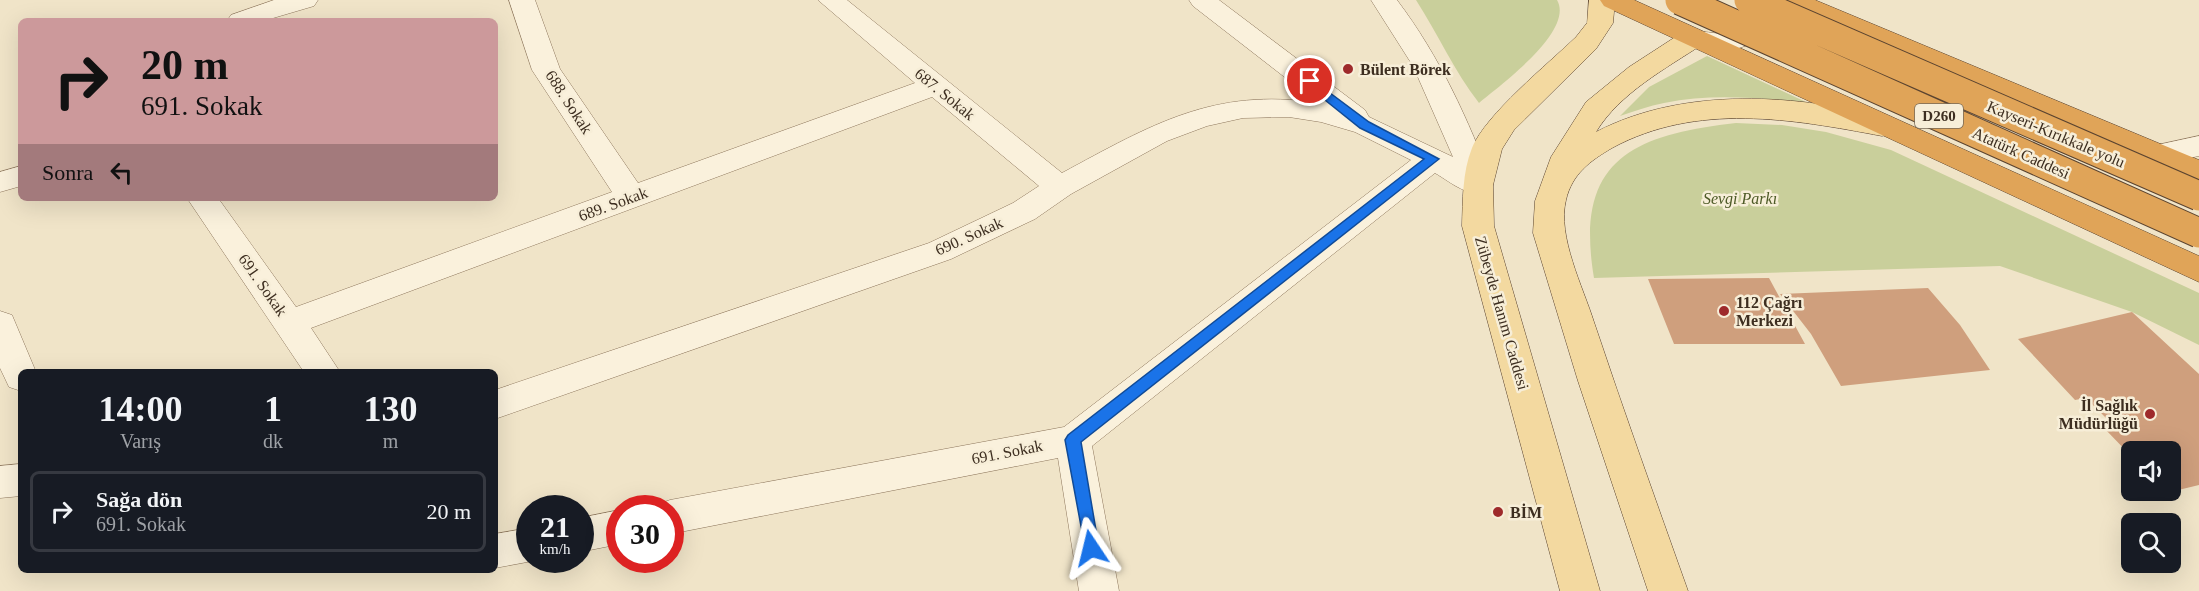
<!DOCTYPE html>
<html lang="tr">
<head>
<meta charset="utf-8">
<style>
  :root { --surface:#171b24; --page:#242831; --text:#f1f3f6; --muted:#9ea1a6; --line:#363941 }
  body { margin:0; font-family:"Times New Roman",serif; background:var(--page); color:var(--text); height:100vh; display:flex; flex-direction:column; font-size:22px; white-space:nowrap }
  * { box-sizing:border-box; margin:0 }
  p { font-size:20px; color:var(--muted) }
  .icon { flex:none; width:33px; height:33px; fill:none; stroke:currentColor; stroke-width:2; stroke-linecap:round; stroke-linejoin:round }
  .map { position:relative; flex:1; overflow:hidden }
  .panel { position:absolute; left:18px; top:369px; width:480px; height:204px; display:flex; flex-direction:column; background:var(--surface); border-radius:9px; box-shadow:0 6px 24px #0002 }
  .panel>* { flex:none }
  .top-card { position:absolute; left:18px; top:18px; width:480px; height:183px; border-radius:9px; box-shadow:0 6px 24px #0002; background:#cc999b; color:#111; overflow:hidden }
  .controls { position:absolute; left:2121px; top:441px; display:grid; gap:12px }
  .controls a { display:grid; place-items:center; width:60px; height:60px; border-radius:9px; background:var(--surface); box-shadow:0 6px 24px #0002; font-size:30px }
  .speed { position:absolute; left:516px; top:495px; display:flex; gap:12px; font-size:30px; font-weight:700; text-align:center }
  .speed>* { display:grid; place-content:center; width:78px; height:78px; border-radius:50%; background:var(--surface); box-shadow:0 6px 24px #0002; line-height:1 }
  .speed small { font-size:15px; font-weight:400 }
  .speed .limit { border:9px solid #d22; background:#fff; color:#111 }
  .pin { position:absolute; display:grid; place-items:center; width:51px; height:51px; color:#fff; margin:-26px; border:3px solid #fff; border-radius:50%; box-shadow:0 2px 6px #0007 }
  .me { position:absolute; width:66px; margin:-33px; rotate:350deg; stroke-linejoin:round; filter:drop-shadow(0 0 4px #0008) }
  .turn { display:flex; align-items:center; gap:21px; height:126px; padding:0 24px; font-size:27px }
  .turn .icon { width:78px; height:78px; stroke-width:2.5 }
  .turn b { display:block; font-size:42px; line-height:51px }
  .then { display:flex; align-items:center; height:57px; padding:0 24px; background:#0003; gap:12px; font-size:22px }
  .eta { display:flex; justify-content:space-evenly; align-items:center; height:102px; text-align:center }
  .eta b { font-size:36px; font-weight:600; line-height:42px }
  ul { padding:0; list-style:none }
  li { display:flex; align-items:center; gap:18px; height:81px; margin:0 12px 9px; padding:0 12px; border:3px solid var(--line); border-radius:9px }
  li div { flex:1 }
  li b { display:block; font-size:22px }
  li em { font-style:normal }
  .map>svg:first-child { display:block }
</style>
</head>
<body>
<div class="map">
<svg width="2199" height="591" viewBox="0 0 2199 591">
  <rect width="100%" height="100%" fill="#f0e4c8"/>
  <path fill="#c9cf9b" d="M1416,0H1557C1575,31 1499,86 1479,103C1454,71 1438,34 1416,0Z
    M1707,56L1808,103C1760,98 1712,93 1664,103C1649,106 1635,111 1620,116L1649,87Z
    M1736,123L1782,125L1826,132L1891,150L2199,293V345L2132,312L2000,266L1594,278C1574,160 1632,135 1736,123Z"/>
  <path fill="#cf9f7d" d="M1769,278L1805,344H1674L1648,279Z
    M1928,288L1960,325L1990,370L1841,386L1811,334L1780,294Z
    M2132,312L2199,374V485L2166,493L2163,490H2170V452H2132V457L2105,429L2115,427L2086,398L2075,400L2018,339Z"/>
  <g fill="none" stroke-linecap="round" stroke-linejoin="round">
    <g stroke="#8d765c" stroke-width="1">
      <path id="minor" d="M274,0H318L314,6L263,21H227L231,15Z
        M509,0H535L560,69L638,183L915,83L818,0H847L1062,173C1151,125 1214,87 1318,103L1193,6L1189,0H1219L1365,110L1369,117L1453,157L1413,66L1371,0H1397C1440,57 1468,119 1493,185L1489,192C1468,198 1452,183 1435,173L1092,446L1119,591H1079L1058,458L670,534V508H655L656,505L670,500L1064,427L1411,160L1355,132L1321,122L1289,117L1243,118L1207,126L1167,141L1071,194L1035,219L951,259L495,419V390L929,243L1013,203L1039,186L932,97L311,328L340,372H304L187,198H218L296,307L612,192L532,70Z
        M1769,4L1778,6L1782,12C1754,53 1730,56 1683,44L1680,38L1683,32C1698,28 1720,37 1731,32C1747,24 1755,8 1769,4Z
        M2199,136V156L2158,164L2148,161L2143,154L2148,147Z
        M21,166V186L0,192V172Z
        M0,311L12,315L36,372H21V391L9,387L0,368Z
        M21,464V496L0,498V466Z
        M620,510V544L580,552V518Z
        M530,528V560H538L495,568V534Z"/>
    </g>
    <g stroke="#5b4430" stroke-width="1">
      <path id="major" d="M1589,0H1615L1613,23L1596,49L1514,130L1502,149L1493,185L1494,226L1600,591H1560L1462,226C1463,200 1462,173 1472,148C1486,114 1548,64 1576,37L1587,23Z
        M1693,30L1703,32L1706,38L1703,44C1665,69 1620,93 1596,132C1684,86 1799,94 1892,119L1896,126L1892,133L1882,136C1792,119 1697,102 1612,148C1590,161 1572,174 1566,200C1557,236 1583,287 1594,322C1624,412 1656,501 1688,591H1648L1578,381L1533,233L1535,201L1551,157L1586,102L1629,67L1683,32Z"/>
    </g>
    <g stroke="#5b4430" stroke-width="1">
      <path id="highway" d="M1600,0H1634L2199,256V282L1604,6Z
        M1780,0H1815L2199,160V182L1784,6Z"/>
    </g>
    <use href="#minor" fill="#faf1dc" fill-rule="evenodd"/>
    <use href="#major" fill="#f3d9a0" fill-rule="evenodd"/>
    <use href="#highway" fill="#e0a458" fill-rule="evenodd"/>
    <g stroke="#5b4430" stroke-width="31" stroke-linecap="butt">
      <path id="highway-bridge" d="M1680,0L2199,233
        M1749,0L2199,196"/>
    </g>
    <use href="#highway-bridge" stroke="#e0a458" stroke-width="29"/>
  </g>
  <path fill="#1a73e8" stroke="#114b97" stroke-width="1.5" d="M1310,78L1369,122L1439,159L1081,442L1099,548L1097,553L1091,555L1086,553L1065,440L1068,435L1424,159L1360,128L1305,84V79Z"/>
  <g fill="#9e2a2b" stroke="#f7eed8" stroke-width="2">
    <circle cx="1348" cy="69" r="6"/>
    <circle cx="1724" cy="311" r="6"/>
    <circle cx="2150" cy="414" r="6"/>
    <circle cx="1498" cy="512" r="6"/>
  </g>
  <g text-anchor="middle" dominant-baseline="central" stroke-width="5" stroke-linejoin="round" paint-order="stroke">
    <rect fill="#f7eed8" stroke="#756857" stroke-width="1.5" x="1915" y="104" width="48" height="24" rx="4.5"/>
    <g font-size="15" font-weight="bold" fill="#3d2e20">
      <text x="1939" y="116">D260</text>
    </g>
    <g font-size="16" font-weight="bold" fill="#3d2e20" stroke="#f7eed8" text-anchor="start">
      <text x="1360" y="69">Bülent Börek</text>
      <text x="1736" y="302">112 Çağrı<tspan x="1736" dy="18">Merkezi</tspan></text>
      <text x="2138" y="405" text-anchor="end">İl Sağlık<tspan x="2138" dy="18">Müdürlüğü</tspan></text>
      <text x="1510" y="512">BİM</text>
    </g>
    <g font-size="16" fill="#3d2e20" stroke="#f7eed8">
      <text transform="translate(945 94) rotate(39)">687. Sokak</text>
      <text transform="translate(569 102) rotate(57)">688. Sokak</text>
      <text transform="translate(2056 134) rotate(23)">Kayseri-Kırıkkale yolu</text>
      <text transform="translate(2021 153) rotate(24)">Atatürk Caddesi</text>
      <text transform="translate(613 204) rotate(-20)">689. Sokak</text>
      <text transform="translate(969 236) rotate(-24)">690. Sokak</text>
      <text transform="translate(263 285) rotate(55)">691. Sokak</text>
      <text transform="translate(1502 313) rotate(74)">Zübeyde Hanım Caddesi</text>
      <text transform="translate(1007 452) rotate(-11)">691. Sokak</text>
    </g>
    <g font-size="16" font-style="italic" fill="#4d5a26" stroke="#f7eed8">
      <text x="1740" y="198">Sevgi Parkı</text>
    </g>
  </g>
</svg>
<div class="controls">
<a><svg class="icon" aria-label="sound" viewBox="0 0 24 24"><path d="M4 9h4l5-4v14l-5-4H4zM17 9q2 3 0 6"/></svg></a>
<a><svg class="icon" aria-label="search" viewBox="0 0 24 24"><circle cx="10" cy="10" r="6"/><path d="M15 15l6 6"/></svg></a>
</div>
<div class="speed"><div>21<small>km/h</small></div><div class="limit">30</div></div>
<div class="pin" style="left:1310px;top:81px;background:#d93025"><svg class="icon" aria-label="arrive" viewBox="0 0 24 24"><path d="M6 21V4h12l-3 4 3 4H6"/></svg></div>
<svg class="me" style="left:1091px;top:548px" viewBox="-20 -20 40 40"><path d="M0-17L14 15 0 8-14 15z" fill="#1a73e8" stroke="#fff" stroke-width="4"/></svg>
<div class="top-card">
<div class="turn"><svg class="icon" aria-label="right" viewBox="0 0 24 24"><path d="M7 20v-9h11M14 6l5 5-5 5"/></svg><div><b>20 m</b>691. Sokak</div></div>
<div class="then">Sonra<svg class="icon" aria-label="left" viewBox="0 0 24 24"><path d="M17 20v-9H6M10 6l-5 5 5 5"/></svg></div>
</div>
<section class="panel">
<div class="eta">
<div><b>14:00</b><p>Varış</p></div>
<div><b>1</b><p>dk</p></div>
<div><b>130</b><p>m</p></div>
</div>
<ul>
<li><svg class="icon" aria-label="right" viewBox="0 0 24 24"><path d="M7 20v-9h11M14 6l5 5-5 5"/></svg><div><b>Sağa dön</b><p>691. Sokak</p></div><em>20 m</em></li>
</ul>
</section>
</div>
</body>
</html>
